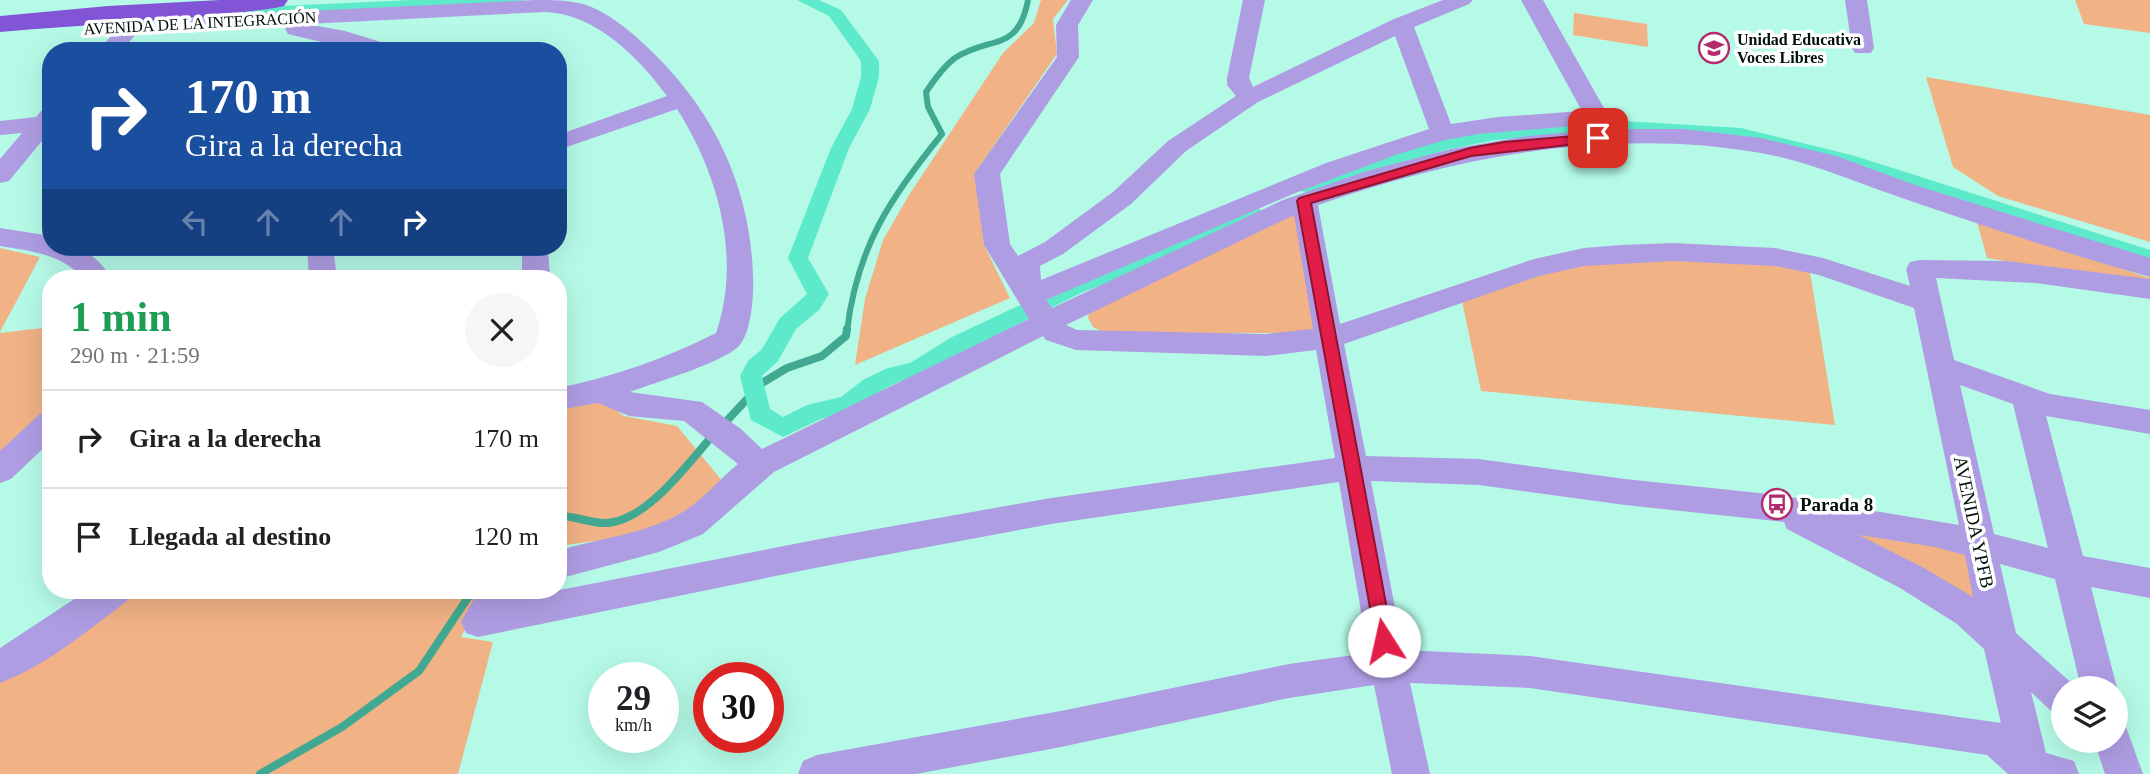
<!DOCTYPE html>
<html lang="es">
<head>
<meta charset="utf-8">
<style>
  :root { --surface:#fff; --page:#f6f6f6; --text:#202124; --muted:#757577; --line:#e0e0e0 }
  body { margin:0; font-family:"Times New Roman",serif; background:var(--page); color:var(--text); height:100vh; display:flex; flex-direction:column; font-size:26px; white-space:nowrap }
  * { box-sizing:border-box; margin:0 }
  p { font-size:23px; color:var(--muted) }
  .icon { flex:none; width:38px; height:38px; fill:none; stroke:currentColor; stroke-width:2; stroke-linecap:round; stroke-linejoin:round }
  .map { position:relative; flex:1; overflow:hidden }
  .drawer { position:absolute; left:42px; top:270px; width:525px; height:329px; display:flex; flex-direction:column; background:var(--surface); border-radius:28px; box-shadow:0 7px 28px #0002 }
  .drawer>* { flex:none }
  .banner { position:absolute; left:42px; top:42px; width:525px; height:214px; border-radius:28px; box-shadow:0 7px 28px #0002; background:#1a4fa0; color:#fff; overflow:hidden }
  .buttons { position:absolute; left:2051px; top:676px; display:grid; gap:14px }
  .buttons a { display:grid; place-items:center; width:77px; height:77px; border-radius:50%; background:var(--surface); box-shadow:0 7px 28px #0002; font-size:35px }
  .speed { position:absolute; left:588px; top:662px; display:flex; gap:14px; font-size:35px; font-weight:700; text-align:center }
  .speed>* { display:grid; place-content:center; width:91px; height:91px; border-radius:50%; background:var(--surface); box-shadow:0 7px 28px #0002; line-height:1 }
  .speed small { font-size:18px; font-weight:400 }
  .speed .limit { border:10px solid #d22; background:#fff; color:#111 }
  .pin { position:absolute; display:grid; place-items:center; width:60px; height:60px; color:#fff; margin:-30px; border-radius:14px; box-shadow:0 4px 10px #0006 }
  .me { position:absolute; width:77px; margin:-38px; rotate:350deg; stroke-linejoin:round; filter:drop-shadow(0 0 5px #0008) }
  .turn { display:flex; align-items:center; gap:24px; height:147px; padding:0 28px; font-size:32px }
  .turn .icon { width:91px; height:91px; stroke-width:2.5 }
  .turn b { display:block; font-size:49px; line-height:60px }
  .lanes { display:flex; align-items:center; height:66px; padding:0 28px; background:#0003; justify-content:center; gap:35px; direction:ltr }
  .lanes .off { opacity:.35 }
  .round { display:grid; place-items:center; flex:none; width:74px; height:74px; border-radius:37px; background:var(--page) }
  .overview { display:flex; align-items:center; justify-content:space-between; height:119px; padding:0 28px }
  h1 { font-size:42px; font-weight:600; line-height:52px; color:#1e9e55 }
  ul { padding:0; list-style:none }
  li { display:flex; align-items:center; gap:21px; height:98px; padding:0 28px; border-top:2px solid var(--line) }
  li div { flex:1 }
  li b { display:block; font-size:26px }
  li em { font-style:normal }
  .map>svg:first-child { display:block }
</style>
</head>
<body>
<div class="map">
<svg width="2150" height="774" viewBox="0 0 2150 774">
  <rect width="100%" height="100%" fill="#b5fae7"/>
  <path fill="#f1b286" d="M1041,0H1068L1053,19L1057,54L975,173L984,245L1010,298L855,365L865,299L883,240L909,195L1003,53L1034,23Z
    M2075,0H2150V33L2084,24Z
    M1574,13L1647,24L1648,47L1573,35Z
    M1926,77L2150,115V242L1998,196L1953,167Z
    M1288,214L1299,215L1315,333H1105L1093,327L1088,318L1090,311Z
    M1977,222L2150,278V286L1987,258Z
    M0,248L40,257L0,332Z
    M1676,256L1772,263L1810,272L1835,425L1481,391L1462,301L1548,273L1597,262Z
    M51,327V406L33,429L0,456V333Z
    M600,398L624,416L677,426L723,482L681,517L632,536L558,546V408Z
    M1854,534L1972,550L1986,608Z
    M130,590H496L473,614L461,637L493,642L458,774H0V677L69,637Z"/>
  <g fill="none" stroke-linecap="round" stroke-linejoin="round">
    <path stroke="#41a991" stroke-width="6" d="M847,331C857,247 890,198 942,134L928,107L926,92C934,80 943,67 955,58C991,35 1018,53 1028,0"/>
    <path stroke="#41a991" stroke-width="8" d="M722,426L762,383L787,368L822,356L846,336L847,329
      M558,516C575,515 590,524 607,523C648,520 688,463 714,434
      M260,774L342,727L419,671L473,590"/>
    <path fill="#5deacb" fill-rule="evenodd" d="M412,0H524L516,5L197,20L189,15L197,10Z
      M797,0H819L841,10L879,61V77L870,109L849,148L808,258L829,294L819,310L796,329L778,361L762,376L770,409L783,417L807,405L841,397L863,380L885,369L910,363L952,337L1067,283L1175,241L1244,206H1258L1261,211L1258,216L1189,251L1081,293L968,349L924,376L898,382L879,392L856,410L821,419L783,437L751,420L740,376L748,361L762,349L780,318L807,294L788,258L831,148L852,109L861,77V61L829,16Z
      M1606,120L1741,128L1855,156L2150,250V264L1843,165L1741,140L1606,132L1495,140L1446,150L1308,193L1301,191L1298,187L1301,183L1435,141L1495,128Z"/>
    <path fill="#af9de3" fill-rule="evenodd" d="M536,0C552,0 568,0 583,4C606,11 628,29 645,45C712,107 750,184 753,275C754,292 752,334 738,347C719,364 656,382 630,392L702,402L741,429L762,449L1029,319L984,245L974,174L1057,57L1056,25L1071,0H1093L1078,25L1079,57L1000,174L1010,244L1018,256L1045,242L1113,192L1168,141L1236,96L1227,85V78L1243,0H1265L1249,78L1253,87L1394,19L1443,0H1473L1469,4L1414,27L1451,124L1498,117L1582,111L1521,0H1543L1609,117L1605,122L1597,124L1478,134L1445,140L1395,155L1293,194L1046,300L1052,308L1283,200L1367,171L1451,149L1528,136L1606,129H1684L1761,138L1836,156L1918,186L2150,258V277C2067,254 1984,226 1902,198C1855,182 1810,162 1761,153C1610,127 1460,156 1318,205L1340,324L1534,259L1584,248L1621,245L1674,243L1775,248L1823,258L1910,286L1906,269L1910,262L1920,260L2007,261L2150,279V299L2036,283L1936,278L1954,360L2050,394L2150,410V434L2046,416L2083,556L2150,568V598L2091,587L2117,688L2116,691V688H2081L2055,579L2000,564L2016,633L2077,688H2063V715L2050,710L2031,692L2046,753L2074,761L2079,774H2008L1987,755L1530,688L1410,683L1430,774H1392L1374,685L1289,698L1061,747L916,774H798L803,761L817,755L1061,711L1289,664L1368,653L1339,482L1051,524L820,567L478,637L466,633L461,622L479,590H523L519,598L820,539L1051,498L1335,458L1316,350L1266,356L1076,350L1046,340L1043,336L774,472L703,534L659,552L558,579V551C598,538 643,535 679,514C702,502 718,480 738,464L684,421L629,416L598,403L558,410V388C613,377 667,358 716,333C742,258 718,173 677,109L558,150V135L667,96C638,57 595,13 544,12L307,24L345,31L394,46L397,51C360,51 324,43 288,34L285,29L288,25L201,30L193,28L190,23L193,18L201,16ZM1395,36L1429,129L1326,163L1041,280L1040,266L1063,254L1131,204L1186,151L1258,102ZM1294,215L1313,329L1266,334L1077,330L1066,325ZM1674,261L1775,266L1819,275L1914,308L1959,525L1778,495L1625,479L1479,459L1366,456L1344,344L1539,276L1584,266ZM1960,385L2013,404L2048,548L1994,534ZM1371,481L1479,485L1625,505L1784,522L1787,529L1900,588L1957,624L1984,649L2001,723L1530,656L1403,650ZM1859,535L1935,547L1965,555L1973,597L1924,568Z
      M1845,0H1867L1874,48L1871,53H1855L1852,48Z
      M134,17L142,19L145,24L121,51H98L126,19Z
      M51,107V130L9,181L0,183V159L22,133L0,135V121L36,117L43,109Z
      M0,228L51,236V247C81,247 94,251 111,278H83C61,254 31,251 0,246Z
      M307,247H333L337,278H309Z
      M522,247H548L550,278H522Z
      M51,410V441L11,479L0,483V451L40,414Z
      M88,590H132L127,601C88,630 46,666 0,683V648Z
      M2116,723L2126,727L2143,774H2105L2094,740H2116Z"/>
    <path fill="#8155d6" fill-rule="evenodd" d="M220,0H288L284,6L275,8C184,21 92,24 0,32V16L108,6Z"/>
  </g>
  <path fill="#e11d48" stroke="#92132f" stroke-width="2" d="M1598,134L1604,138L1603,141L1471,156L1311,203L1393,641L1390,647L1384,650L1377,647L1297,201L1299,198L1470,148L1504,142Z"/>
  <defs>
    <g id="school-ring" transform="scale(1.575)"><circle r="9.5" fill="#fff" stroke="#b22b6d" stroke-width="1.5"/><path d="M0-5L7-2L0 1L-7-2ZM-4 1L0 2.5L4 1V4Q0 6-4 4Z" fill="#b22b6d"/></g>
    <g id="bus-ring" transform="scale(1.575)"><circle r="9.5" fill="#fff" stroke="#b22b6d" stroke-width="1.5"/><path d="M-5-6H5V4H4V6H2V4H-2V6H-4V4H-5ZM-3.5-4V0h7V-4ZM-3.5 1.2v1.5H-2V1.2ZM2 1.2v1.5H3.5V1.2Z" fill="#b22b6d"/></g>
  </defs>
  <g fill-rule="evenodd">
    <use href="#school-ring" x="1714" y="48"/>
    <use href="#bus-ring" x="1777" y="504"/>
  </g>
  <g text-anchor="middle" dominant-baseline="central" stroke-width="7" stroke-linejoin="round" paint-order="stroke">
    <g font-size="16" fill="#00100b" stroke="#fff">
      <text transform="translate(200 23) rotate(-3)">AVENIDA DE LA INTEGRACIÓN</text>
    </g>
    <g font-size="16" font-weight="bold" fill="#00100b" stroke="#fff" text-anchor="start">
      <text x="1737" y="39">Unidad Educativa<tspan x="1737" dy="18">Voces Libres</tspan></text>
    </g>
    <g font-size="19" font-weight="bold" fill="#00100b" stroke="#fff" text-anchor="start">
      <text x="1800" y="504">Parada 8</text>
    </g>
    <g font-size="19" fill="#00100b" stroke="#fff">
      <text transform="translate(1974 522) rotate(78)">AVENIDA YPFB</text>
    </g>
  </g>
</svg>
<div class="buttons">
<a><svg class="icon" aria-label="layers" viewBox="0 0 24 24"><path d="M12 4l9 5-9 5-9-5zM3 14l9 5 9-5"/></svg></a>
</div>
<div class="speed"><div>29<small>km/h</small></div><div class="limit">30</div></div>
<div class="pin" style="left:1598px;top:138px;background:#d93025"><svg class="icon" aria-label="arrive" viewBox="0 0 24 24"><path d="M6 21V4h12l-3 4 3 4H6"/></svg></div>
<svg class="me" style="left:1384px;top:641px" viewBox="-20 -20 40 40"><circle r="19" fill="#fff"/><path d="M0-13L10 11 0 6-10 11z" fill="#e11d48"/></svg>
<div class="banner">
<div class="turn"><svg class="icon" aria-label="right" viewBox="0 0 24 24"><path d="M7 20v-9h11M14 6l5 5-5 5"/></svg><div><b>170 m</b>Gira a la derecha</div></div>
<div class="lanes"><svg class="icon off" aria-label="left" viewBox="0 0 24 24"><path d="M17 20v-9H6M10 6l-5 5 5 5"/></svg><svg class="icon off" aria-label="ahead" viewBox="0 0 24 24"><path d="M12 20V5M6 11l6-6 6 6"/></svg><svg class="icon off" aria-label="ahead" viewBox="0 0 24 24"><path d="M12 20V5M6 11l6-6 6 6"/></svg><svg class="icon" aria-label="right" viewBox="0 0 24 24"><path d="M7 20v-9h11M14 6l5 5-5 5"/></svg></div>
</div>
<section class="drawer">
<div class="overview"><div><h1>1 min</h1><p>290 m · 21:59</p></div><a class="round"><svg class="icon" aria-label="close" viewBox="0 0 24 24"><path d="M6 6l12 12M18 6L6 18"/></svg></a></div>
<ul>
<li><svg class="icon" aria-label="right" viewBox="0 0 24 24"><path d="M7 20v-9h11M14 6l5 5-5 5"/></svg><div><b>Gira a la derecha</b></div><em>170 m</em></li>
<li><svg class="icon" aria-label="arrive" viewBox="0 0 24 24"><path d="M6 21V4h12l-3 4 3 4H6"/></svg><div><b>Llegada al destino</b></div><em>120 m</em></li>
</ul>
</section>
</div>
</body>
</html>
